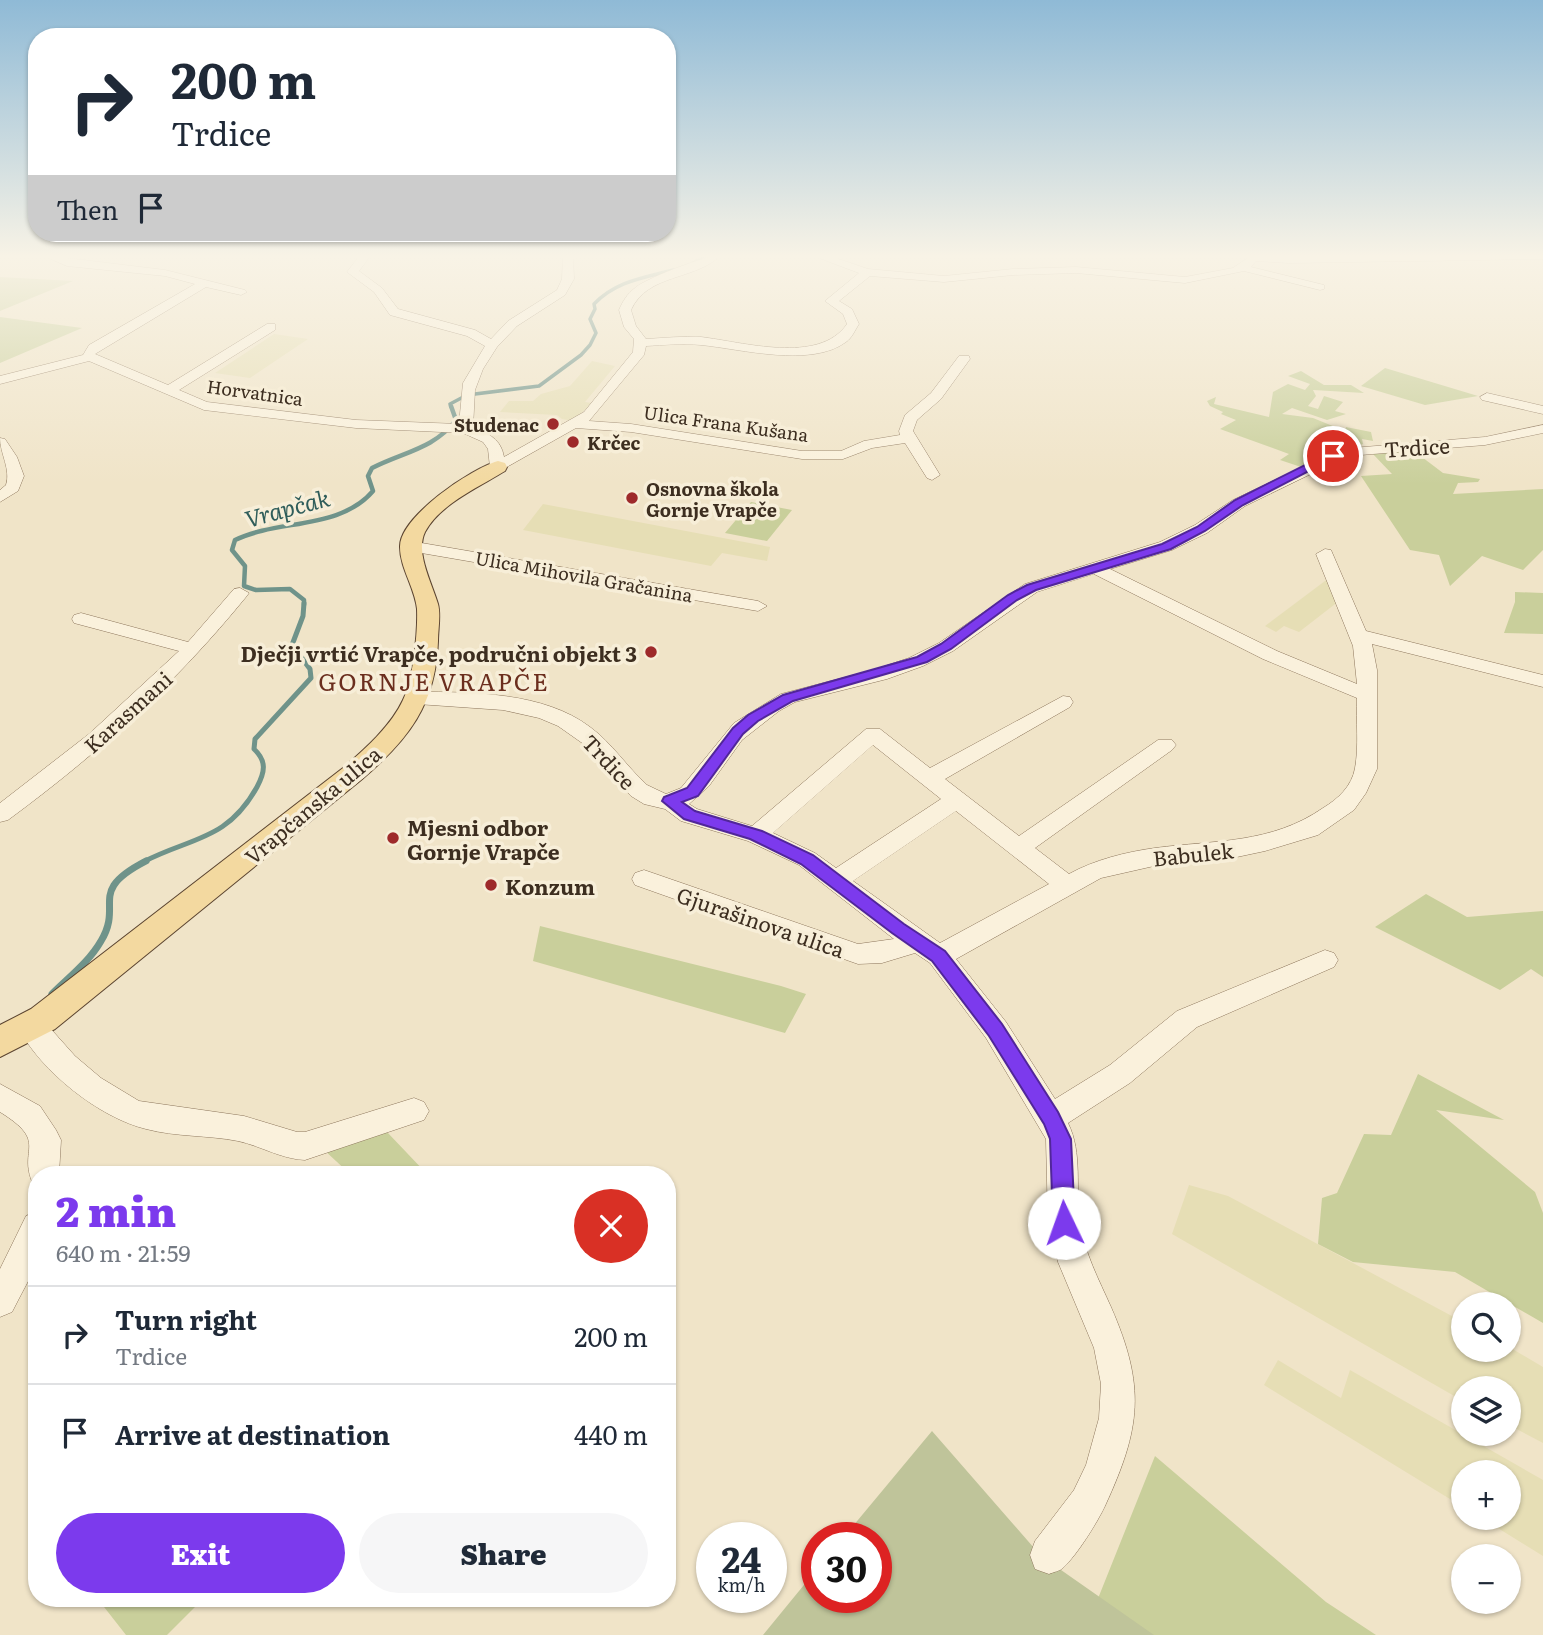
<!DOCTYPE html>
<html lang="en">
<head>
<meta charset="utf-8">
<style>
  :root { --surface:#fff; --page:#f6f6f7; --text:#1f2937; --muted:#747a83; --line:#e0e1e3; --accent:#7c3aed }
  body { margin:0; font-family:Literata,serif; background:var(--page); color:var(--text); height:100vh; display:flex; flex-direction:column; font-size:26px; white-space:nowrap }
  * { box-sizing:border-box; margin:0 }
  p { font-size:23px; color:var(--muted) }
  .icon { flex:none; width:38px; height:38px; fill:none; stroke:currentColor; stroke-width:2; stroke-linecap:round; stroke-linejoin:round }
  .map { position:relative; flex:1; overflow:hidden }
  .side { position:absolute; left:28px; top:1166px; width:648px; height:441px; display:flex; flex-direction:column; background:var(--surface); border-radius:28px; box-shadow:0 2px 5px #0004 }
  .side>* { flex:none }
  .banner { position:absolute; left:28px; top:28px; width:648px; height:214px; border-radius:28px; box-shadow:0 2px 5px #0004; background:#fff; color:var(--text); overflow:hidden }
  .tools { position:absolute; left:1451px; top:1292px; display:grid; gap:14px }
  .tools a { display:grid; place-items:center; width:70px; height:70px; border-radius:50%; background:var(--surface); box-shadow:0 2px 5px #0004; font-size:35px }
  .speed { position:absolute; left:696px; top:1522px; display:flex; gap:14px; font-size:35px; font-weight:700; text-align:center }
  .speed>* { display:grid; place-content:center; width:91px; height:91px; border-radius:50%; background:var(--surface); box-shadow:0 2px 5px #0004; line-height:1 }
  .speed small { font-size:18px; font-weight:400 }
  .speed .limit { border:10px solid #d22; background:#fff; color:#111 }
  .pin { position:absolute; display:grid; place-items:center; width:60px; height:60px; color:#fff; margin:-30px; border:4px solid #fff; border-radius:50%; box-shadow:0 2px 7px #0007 }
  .me { position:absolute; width:77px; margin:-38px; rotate:357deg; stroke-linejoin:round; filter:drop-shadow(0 0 5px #0008) }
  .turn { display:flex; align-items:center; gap:24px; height:147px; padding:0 28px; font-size:32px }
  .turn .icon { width:91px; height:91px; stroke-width:2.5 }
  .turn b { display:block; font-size:49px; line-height:60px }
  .then { display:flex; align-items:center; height:66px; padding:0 28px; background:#0003; gap:14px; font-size:26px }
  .round { display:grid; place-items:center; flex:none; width:74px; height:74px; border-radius:37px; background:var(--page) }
  .overview { display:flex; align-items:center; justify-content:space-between; height:119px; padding:0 28px }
  h1 { font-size:42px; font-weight:800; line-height:52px; color:var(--accent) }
  .primary-button { display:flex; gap:14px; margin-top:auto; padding:14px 28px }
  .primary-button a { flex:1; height:80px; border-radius:42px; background:var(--accent); color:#fff; font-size:28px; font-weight:800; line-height:80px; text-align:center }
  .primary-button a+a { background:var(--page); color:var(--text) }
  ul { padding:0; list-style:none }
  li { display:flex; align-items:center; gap:21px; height:98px; padding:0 28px; border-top:2px solid var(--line) }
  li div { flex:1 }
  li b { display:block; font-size:26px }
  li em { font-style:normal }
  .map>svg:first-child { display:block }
</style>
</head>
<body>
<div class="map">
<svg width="1543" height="1635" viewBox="0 0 1543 1635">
  <rect width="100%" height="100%" fill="#f0e4c8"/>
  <path fill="#e6deb5" d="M274,334L308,339L250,378L215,373Z
    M592,361L615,366L585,402L592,403L573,421L562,419L557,415L500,412L509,401H533L541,394L570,386Z
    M543,504L770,547L767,561L722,553L711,566L523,530Z
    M1329,578L1339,601L1299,632L1284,626L1276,632L1265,626Z
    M1189,1185L1228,1196L1463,1322V1349L1509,1347L1543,1367V1443L1509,1425L1508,1388H1463V1401L1172,1234Z
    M1278,1360L1341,1398L1350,1370L1543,1480V1556L1480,1517H1508V1472H1463V1507L1264,1385Z"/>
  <path fill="#c9cf9b" d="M0,277L73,281L0,311Z
    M0,317L82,328L0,363Z
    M1385,368L1478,396L1425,405L1361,386Z
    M1301,371L1324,385H1351L1364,393L1313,390L1316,396L1308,406L1318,409L1324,396L1343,402L1335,411L1346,414L1327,420L1292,408L1282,414L1313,418L1345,431L1346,427L1371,432L1373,441L1362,439L1363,444L1301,467L1280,460L1289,454L1220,429L1236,420L1221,414L1223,412L1210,406L1207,401L1216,397L1214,404L1269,417L1273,392L1288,384L1305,390L1310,384L1288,376Z
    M1414,451L1443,473L1480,479L1478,482L1458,483L1453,494L1543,489V550L1523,570L1482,556L1450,586L1439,555L1410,550L1361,476L1392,474L1372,453Z
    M751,502L792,510L767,541L725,533Z
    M1515,592L1543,593V634L1504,633L1515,602Z
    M1426,894L1467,917L1543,911V977L1531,969L1500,990L1375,927Z
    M540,926L781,986L806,994L785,1033L533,961Z
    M1418,1074L1504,1120L1436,1110L1535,1192L1543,1213V1323L1455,1272L1353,1262L1318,1244L1322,1198L1337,1193L1364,1134L1391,1135Z
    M387,1132L427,1174H350L323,1149Z
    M1155,1456L1326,1602L1376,1635H1089L1085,1631Z
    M97,1598H190L197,1605L167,1635H126Z"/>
  <path fill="#bfc49a" d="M932,1431L1041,1556L1154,1635H763L817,1569V1598H877V1538H843Z"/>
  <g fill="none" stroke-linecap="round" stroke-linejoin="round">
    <path stroke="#6f938a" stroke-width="3.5" d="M693,263L707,255
      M451,407L450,404L467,395L539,386L581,355L590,345L596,333L590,319L595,309L594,304C616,281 643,278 673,270"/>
    <path stroke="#6f938a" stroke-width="4.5" d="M304,605V600L290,589L256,590L244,586L245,566L232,550L235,540C278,519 340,530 373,491L368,476L372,468C403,452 434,449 456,420L451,406"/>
    <path stroke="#6f938a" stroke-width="5" d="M143,862C191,837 227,841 257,787C265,772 267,761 254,749L255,739L311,678L310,669L292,645L303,616L304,603"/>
    <path stroke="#6f938a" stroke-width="7" d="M52,994C69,977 89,962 101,941C124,903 86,892 146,861"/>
    <g stroke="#8d765c" stroke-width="1">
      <path id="minor" d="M42,255L165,270L245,290L247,292L241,295L206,287L95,354L168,385L267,324H275V330L179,390L207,402L356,420L459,424L463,383L485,346L467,336L390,315L374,292L347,272L360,255H371L359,271L382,288L398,309L475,330L491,339L508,321L557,290L562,279L563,255H573L574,279L565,295L517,326L497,347L483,369L475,390L473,427C489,434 501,439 504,457L584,412L633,352L634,339L624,327L619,310C623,301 627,294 635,288C646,278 708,255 721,255C695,281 648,273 631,310L636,326L646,339C664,338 683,336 701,337C743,342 819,365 847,324L843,314L825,301L859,273L811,255H827L868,269L944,276L1013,269L1076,267L1185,277L1233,268L1252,255H1543V259L1289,263L1256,261L1251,267L1324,285V289L1320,290L1244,271L1185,283L1076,273L1013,275L944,282L870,276L839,301L852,309L859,324C855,330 852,338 846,342C811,368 741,349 701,345C682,343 664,345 646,346L644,355L589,421L631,424L802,451H841L864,441L900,435L899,431L905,415L931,393L959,356H969L970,359L941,399L917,420L913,431L940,475L932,480L927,478L905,443L872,448L843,459H802L631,432L576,428L498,472L490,467L488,449L483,442L463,433L356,428L204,410L89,361L0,384V376L83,355L89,345L195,284L165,276L67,266Z
        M1487,393L1543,406V414L1482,400L1480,397Z
        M1543,425V433L1485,445L1348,456L1245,506L1207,533L1172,550L1110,569L1277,651L1357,684L1353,646L1316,554L1325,549L1331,550L1366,631L1543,675V687L1372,644L1377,670V769L1366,793L1354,810L1318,835L1265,851L1218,861L1154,866L1101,878L956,959L1006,1022L1055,1099L1110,1065L1177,1011L1325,950L1334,953L1338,960L1334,967L1197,1027L1130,1083L1068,1123C1083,1153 1075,1189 1080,1222C1084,1252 1099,1280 1111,1307C1146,1387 1141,1428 1105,1506C1097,1523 1077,1555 1063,1568C1060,1571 1053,1572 1049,1574L1035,1569L1030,1555L1035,1541L1074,1490L1086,1465L1099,1418L1101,1384L1094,1348L1058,1262L1048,1223L1046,1139L986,1038L930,963L915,953L882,963L858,964L635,885L632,879L635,873L644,870L858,944L894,939L799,865L748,841L681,821L665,809L644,804L631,796L585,745L558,726L539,718L503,710L417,704L410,702L407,698L410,694L417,692C472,692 544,692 590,727C612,743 627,767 647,785L666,794L681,788L734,723L781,694L873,670L909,658L939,643L1025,584L1160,542L1195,525L1233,500L1340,449L1485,437ZM1094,574L1263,659L1357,698C1356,721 1359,746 1355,768C1352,786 1338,799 1323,808C1271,844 1215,840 1155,848C1126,852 1094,860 1069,874L1035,848L1172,750L1176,745L1172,740H1158L1019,836L945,779L1070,707L1073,702L1070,697L1063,696L930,768L880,729H866L752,826L697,809L689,804L709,786L742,740L779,711L795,702L887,679L923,666L953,651L1037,592ZM873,745L941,799L836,868L815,853L773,833ZM956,811L1049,884L940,943L853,881Z
        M0,438L5,439L17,457L24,476L18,491L0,502V490L6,485C11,469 0,454 0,438Z
        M410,541L758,601L767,606L758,611L404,550L402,546L404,542Z
        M240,588L249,593L246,597C176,683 99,753 8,820L0,822V803L89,734L179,651L74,623L72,619L74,615L81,613L188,642L234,589Z
        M32,1015L42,1019L75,1056L101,1078L139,1101L244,1116L297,1132H305L414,1098L424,1102L429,1111L424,1120L305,1160C281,1159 261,1146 238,1141C208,1135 176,1137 146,1129C100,1118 40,1071 18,1027L22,1019Z
        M0,1084L40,1106L56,1130L61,1140L59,1174H37V1186L33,1184C17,1148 50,1143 0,1112Z
        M37,1212V1264L12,1312L0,1317V1269L26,1216Z"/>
    </g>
    <g stroke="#5b4430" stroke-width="2">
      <path id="major" d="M498,461L505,463L507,467L505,471C479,487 440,504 425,532C415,553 432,583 438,604C441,615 438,629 438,641C436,705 408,740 361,780L55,1029L0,1057V1025L31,1009L343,768C365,749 391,726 403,700C413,679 418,633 417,609C415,588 400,568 400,547C399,517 472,468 498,461Z"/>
    </g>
    <use href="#minor" fill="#faf1dc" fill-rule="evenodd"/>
    <use href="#major" fill="#f3d9a0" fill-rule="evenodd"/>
  </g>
  <linearGradient id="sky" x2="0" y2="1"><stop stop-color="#8fbad6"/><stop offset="0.53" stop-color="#f8f3e6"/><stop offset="1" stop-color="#f8f3e6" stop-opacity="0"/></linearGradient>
  <rect width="1543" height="484" fill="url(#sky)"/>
  <path fill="#7c3aed" stroke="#51269a" stroke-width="2" d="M1329,453L1338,456L1243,505L1205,531L1171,549L1036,590L1017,600L951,649L927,662L793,701L758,721L743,734L698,796L682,802L695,811L762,831L813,855L904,924L945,951L1002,1024L1058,1112L1071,1139L1075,1223L1072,1231L1064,1234L1056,1231L1053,1223L1050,1139L1044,1124L989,1036L932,961L892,933L801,864L750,839L684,819L662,801L664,797L687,788L733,728L748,715L783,695L917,657L941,644L1008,595L1027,585L1162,544L1197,527L1235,500Z"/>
  <g fill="#9e2a2b" stroke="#f7eed8" stroke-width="2.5">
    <circle cx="553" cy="424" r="7"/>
    <circle cx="573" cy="442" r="7"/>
    <circle cx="632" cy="498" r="7"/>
    <circle cx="651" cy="652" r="7"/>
    <circle cx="393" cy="838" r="7"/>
    <circle cx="491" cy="885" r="7"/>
  </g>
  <g text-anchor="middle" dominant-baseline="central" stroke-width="7" stroke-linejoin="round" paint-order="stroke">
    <g font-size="18" fill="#3d2e20" stroke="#f7eed8">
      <text transform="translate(255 392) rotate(8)">Horvatnica</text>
      <text transform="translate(726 423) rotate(8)">Ulica Frana Kušana</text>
      <text transform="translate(584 576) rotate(10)">Ulica Mihovila Gračanina</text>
    </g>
    <g font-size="18" font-weight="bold" fill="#3d2e20" stroke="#f7eed8" text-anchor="start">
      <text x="539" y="424" text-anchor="end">Studenac</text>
      <text x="587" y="442">Krčec</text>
      <text x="646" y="488">Osnovna škola<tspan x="646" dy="21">Gornje Vrapče</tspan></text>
    </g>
    <g font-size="21" fill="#3d2e20" stroke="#f7eed8">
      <text transform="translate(1417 446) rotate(-4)">Trdice</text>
      <text transform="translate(127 711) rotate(-42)">Karasmani</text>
      <text transform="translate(610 761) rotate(47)">Trdice</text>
      <text transform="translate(312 804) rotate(-40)">Vrapčanska ulica</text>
      <text transform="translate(1193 853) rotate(-6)">Babulek</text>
      <text transform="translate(761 921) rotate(19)">Gjurašinova ulica</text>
    </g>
    <g font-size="21" font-weight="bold" fill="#3d2e20" stroke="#f7eed8" text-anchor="start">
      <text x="637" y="652" text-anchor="end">Dječji vrtić Vrapče, područni objekt 3</text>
      <text x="407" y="826">Mjesni odbor<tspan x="407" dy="24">Gornje Vrapče</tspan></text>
      <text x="505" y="885">Konzum</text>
    </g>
    <g font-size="23" font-style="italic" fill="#2f5d5a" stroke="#f7eed8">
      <text transform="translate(287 507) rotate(-15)">Vrapčak</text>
    </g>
    <g font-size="24" letter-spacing="2" fill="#6b2e1e" stroke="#f7eed8">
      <text x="434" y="680">GORNJE VRAPČE</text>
    </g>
  </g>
</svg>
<div class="tools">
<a><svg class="icon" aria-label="search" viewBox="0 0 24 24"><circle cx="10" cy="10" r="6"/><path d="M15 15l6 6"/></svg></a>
<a><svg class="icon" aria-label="layers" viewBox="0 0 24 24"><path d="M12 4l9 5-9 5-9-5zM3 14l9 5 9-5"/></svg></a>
<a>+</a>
<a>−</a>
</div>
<div class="speed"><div>24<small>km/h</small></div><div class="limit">30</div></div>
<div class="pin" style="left:1333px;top:456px;background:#d93025"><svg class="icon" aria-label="arrive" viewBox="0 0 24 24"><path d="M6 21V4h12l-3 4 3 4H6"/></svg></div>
<svg class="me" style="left:1064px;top:1223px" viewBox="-20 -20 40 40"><circle r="19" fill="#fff"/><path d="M0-13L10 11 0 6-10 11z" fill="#7c3aed"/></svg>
<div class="banner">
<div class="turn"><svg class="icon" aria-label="right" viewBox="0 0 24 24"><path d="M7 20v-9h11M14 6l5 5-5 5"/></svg><div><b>200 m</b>Trdice</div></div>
<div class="then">Then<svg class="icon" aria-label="arrive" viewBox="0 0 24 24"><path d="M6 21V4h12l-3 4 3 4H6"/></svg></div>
</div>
<section class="side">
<div class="overview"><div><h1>2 min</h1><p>640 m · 21:59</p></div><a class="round" style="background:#d93025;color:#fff"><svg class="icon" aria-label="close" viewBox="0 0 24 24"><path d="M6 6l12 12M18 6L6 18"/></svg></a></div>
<ul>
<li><svg class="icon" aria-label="right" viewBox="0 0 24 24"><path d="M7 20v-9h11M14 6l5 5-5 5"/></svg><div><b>Turn right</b><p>Trdice</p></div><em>200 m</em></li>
<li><svg class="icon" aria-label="arrive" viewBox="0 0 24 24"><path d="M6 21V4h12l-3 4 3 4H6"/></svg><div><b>Arrive at destination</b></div><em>440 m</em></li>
</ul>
<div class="primary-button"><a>Exit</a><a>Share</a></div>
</section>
</div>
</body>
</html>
